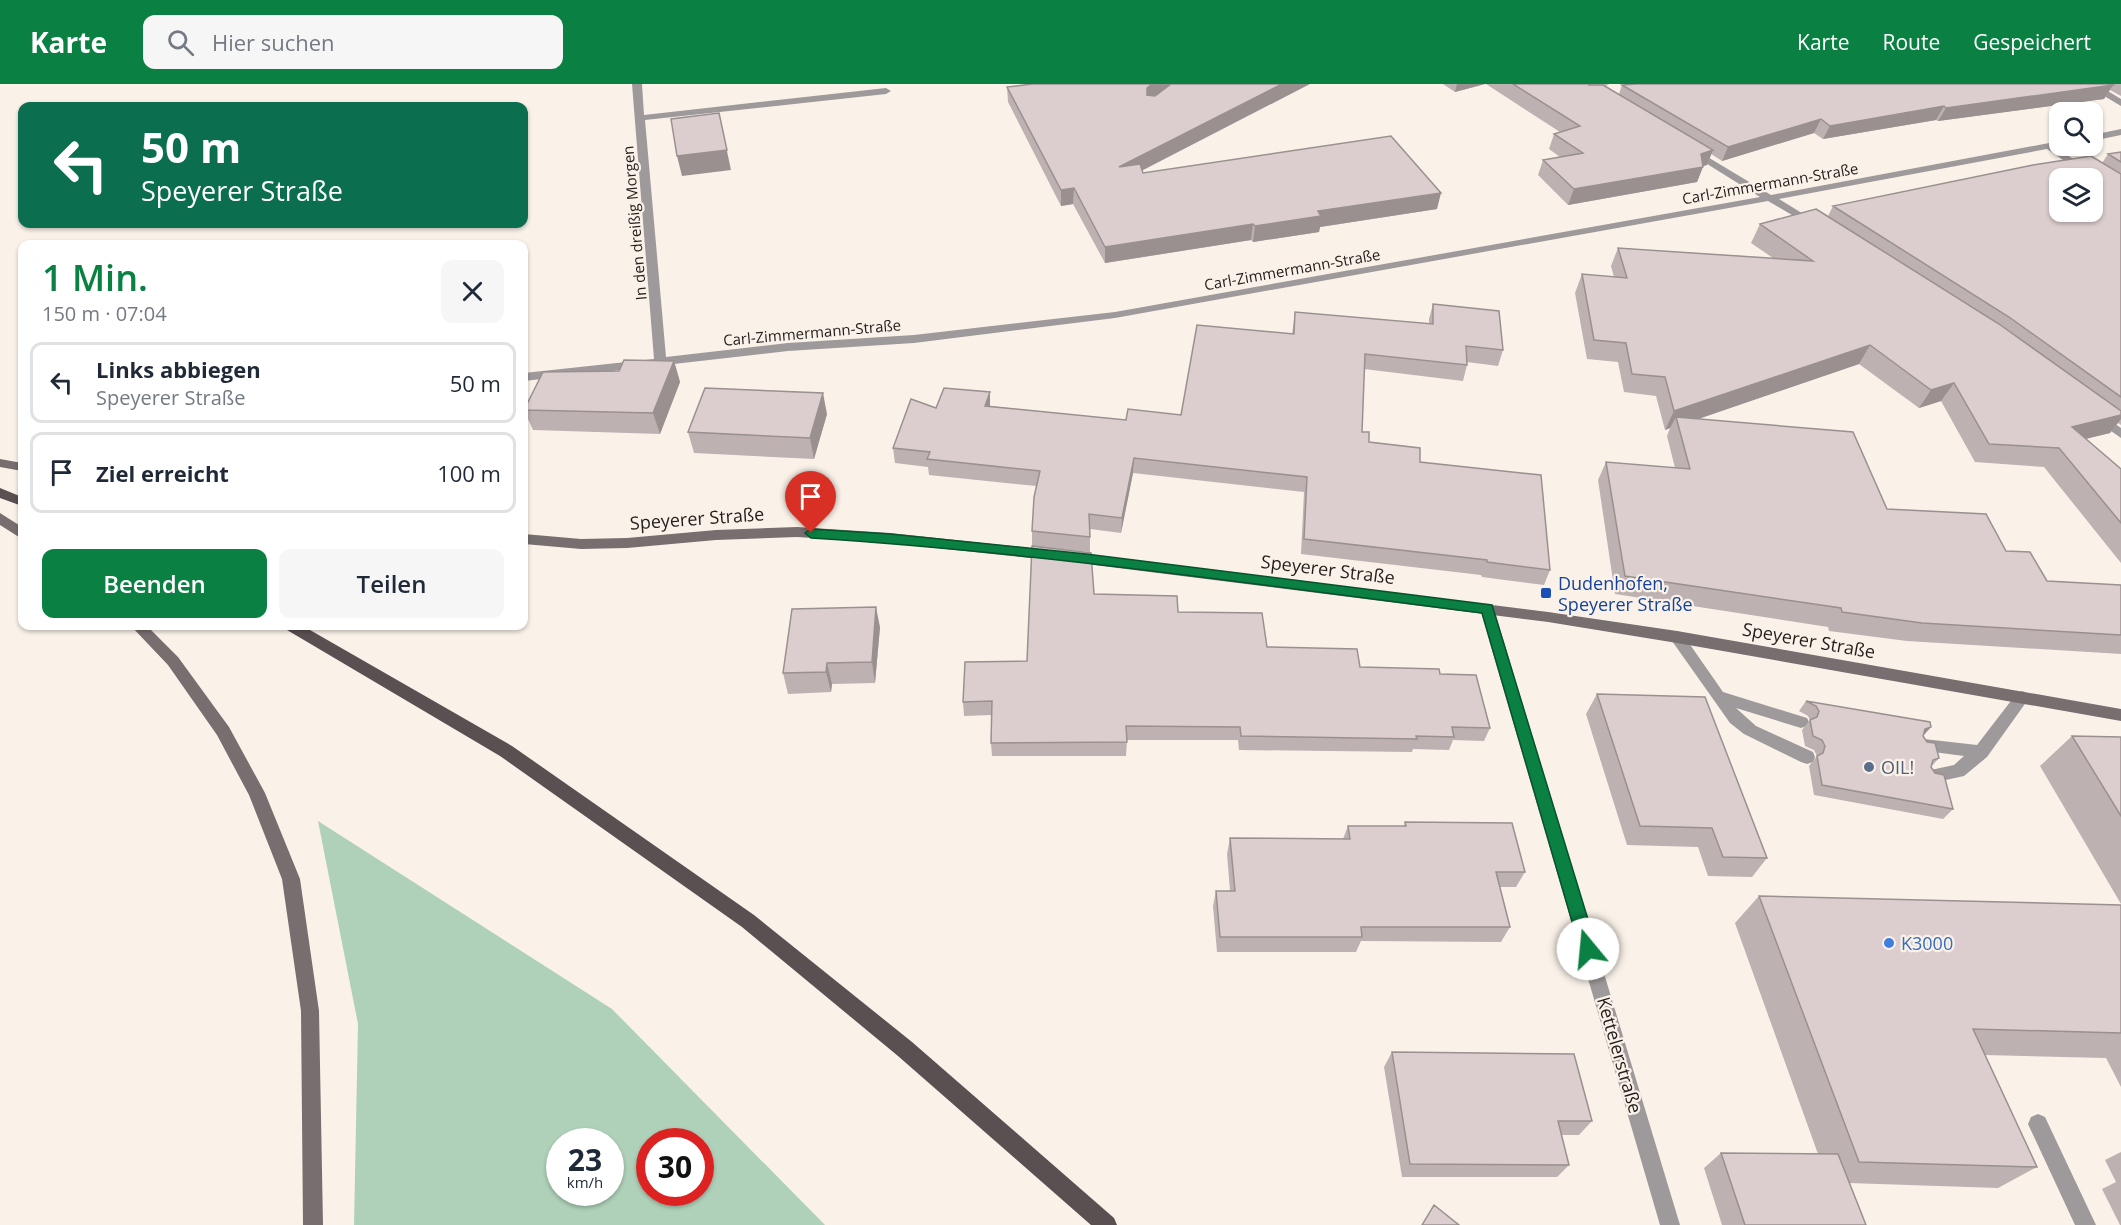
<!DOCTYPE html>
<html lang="de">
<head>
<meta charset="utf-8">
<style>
  :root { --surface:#fff; --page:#f6f6f7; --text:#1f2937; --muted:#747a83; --line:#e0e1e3; --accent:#0b8043 }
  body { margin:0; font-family:"Open Sans",sans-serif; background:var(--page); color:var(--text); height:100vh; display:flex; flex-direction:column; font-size:22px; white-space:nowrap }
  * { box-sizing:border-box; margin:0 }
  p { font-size:20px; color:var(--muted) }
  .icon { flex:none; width:33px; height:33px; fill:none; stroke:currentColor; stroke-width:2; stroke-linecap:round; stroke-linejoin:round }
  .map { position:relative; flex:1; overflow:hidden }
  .sheet { position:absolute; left:18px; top:156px; width:510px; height:390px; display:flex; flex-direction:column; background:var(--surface); border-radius:12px; box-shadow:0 2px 4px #0004 }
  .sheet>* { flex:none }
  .banner { position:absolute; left:18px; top:18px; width:510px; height:126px; border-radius:12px; box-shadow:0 2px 4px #0004; background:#0b6e4f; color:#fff; overflow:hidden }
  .controls { position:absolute; left:2049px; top:18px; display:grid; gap:12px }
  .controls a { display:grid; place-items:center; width:54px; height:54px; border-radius:12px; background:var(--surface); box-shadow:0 2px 4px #0004; font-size:30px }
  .speed { position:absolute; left:546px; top:1044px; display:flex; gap:12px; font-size:30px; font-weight:700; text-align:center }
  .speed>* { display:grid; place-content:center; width:78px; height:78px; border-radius:50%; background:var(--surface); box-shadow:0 2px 4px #0004; line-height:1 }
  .speed small { font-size:15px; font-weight:400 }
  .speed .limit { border:9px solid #d22; background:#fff; color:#111 }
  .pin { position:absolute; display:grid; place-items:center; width:51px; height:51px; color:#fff; margin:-62px -26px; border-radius:50% 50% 50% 0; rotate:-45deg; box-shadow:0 0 6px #0007 }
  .pin .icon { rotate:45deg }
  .me { position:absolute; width:66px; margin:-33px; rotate:343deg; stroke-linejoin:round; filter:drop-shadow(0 0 4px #0008) }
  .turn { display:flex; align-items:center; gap:21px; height:126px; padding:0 24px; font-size:27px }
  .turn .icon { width:78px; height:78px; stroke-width:2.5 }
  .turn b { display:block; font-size:42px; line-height:51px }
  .round { display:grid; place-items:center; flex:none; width:63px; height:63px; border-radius:12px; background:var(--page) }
  .overview { display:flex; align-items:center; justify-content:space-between; height:102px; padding:0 24px }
  h1 { font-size:36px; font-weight:600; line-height:45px; color:var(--accent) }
  .button { display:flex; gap:12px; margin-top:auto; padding:12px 24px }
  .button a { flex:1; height:69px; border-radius:12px; background:var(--accent); color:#fff; font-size:24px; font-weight:600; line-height:69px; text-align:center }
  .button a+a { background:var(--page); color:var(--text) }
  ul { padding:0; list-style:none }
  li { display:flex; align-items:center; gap:18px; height:81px; margin:0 12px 9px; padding:0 12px; border:3px solid var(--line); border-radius:12px }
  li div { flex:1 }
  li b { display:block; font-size:22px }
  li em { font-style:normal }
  header { display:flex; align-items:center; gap:36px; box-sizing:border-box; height:84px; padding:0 30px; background:var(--accent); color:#fff }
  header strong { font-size:28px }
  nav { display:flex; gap:33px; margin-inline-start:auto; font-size:21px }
  .search { width:420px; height:54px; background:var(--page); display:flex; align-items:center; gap:15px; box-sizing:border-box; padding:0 21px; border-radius:12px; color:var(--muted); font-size:22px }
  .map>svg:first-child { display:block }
</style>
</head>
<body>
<header>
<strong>Karte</strong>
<div class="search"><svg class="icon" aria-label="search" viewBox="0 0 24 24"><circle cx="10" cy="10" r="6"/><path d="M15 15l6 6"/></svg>Hier suchen</div>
<nav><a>Karte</a><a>Route</a><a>Gespeichert</a></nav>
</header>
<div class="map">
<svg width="2121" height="1141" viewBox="0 0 2121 1141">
  <rect width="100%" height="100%" fill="#faf2e9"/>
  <path fill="#afd1b9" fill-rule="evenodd" d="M318,737L612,925L825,1141H354L358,940ZM560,1058H610V1108H560ZM650,1058H700V1108H650Z"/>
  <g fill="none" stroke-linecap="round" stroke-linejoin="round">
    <path fill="#9e999a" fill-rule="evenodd" d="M1677,547L1682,549L1723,608L1807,634L1809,638L1807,642L1801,644L1736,624L1756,642L1813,668L1815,673L1813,678L1807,680L1801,678L1744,650L1730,639L1672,557L1670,553L1672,549Z
      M2022,607L2027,609L2030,613L2027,617L1987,673L1964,692L1932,699L1926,697L1924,692L1926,687L1954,681L1964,672L1918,666L1916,661L1918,656L1924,655L1977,661L2017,609Z
      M2038,1030L2045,1033L2096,1141H2075L2028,1040L2031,1033Z"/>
    <path fill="#9e999a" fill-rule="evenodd" d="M632,0H642L644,31L886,4L891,7L886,10L645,36L666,273L788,259L914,251L1115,228L1760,113L1688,68V64L1691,63L1771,111L2060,57V62H2064L2057,64L2091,87L2082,89L2047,65L1779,115L1818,139V143L1814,144L1768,117L1115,234L914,259L788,267L524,297V289L654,275Z
      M2084,0H2096L2121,15V22Z
      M2121,45V51L2092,57V51Z
      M2098,328L2121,344V354L2094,335L2092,332Z
      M1487,520L1494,525L1680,1141H1660L1480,525Z"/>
    <path fill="#766e6f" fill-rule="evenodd" d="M0,375L22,379V387L0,383Z
      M0,429L22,443V455L0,441Z
      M797,443L890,449L1086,470L1548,528L1677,547L2121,625V637L1677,559L1548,538L1086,480L890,459L797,453L716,456L627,464L581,465L524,460V450L581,455L627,454L716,446Z
      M131,542H147L178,573L229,643L265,709L300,795L319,927L323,1141H303L301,927L282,795L249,711L217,651L168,581Z"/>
    <path fill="#595052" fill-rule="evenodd" d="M0,404L22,413V422L0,414Z
      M285,542H303L512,662L754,831L912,958L1114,1134L1117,1141H1091L898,972L742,843L500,672L287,546Z"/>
  </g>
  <path fill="#bdb1b1" d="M1443,0H1485L1455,8Z
    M1486,0H1609L1606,2L1619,10L1622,1L1636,0H2121V12L2110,6L2104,15L1938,37L1936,36L1823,55L1814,49L1722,77L1711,70L1707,81L1703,82L1697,98L1568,121L1538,91L1543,76L1560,73L1549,65L1554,50L1560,48Z
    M1007,3L1142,86L1143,89L1437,125L1320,143L1319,148L1253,158L1251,156L1105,179L1073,120L1061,122L1008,18Z
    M2121,68V341L2118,339L2110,349L2085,355L2121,385V479L2044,383L1975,378L1941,317L1919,324L1859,280L1697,335L1887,425L2006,467L2047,497L2121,501V570L1907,557L1829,547L1828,543L1615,510L1598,396L1606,378L1675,384L1667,352L1670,344L1665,346L1656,312L1624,308L1618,278L1587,275L1575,209L1582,190L1614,193L1611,182L1618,164L1773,174L1751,159L1760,140L1828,132L1833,122L2102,79L2108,70Z
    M1433,220L1503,266L1498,282L1467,278V281L1463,297L1364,285L1362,348L1369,358L1420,378L1550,486L1544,501L1482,493L1481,491L1301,470L1304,408L1133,389L1121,449L1090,445V468L1032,462V447L1036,402L929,391L928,383L895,379L893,364L936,324L990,308V322L1126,336L1181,331L1292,250L1295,228L1429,240V235Z
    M674,277L680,298L660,350L533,346L524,326Z
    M827,330L814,375L694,369L688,348Z
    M1094,510L1178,528L1267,563L1360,583L1440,590L1490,644L1484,657L1453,656L1449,666L1413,665L1412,668L1239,666L1238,656H1127L1126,672H992L991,659V631L964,632L963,618L1027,577Z
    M880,543L875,599L832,600L831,608L788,610L783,589Z
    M1597,610L1767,774L1752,793L1708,792L1698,763L1627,761L1586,630Z
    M1806,617L1931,643L1923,652L1939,674L1931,683L1953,725L1943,735L1814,711L1809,682L1817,672L1814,666L1805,662L1802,646L1810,636L1808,632L1799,627Z
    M2072,652L2121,653V820L2040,682Z
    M1405,738L1525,788L1516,803H1500L1510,843L1501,858L1361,857L1356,868H1217L1213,822L1216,807H1230L1227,770L1230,754L1343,755L1348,742H1404Z
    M1759,812L2121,821V1003L2106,974L1985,971L2037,1083L1998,1104L1849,1099L1866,1141H1722L1704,1084L1721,1069L1818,1070L1735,839Z
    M1392,968L1592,1037L1579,1051H1561L1569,1081L1557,1093H1402L1384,983Z
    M2121,1068V1141H2120L2102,1105L2116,1098L2105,1076Z"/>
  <path fill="#9a9090" d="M1152,0H1171L1147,19V4Z
    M1282,0H1310L1118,99L1119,83Z
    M1457,0H1485L1455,8Z
    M2113,1L2104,15L1938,37L1946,24Z
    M1944,22L1936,36L1823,55L1830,42Z
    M719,29L731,86L682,92L677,72Z
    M1821,35L1814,49L1722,77L1728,63Z
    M1713,66L1707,81L1699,83H1703L1697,98L1568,121L1574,105Z
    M1074,104L1073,120L1061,122V106Z
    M1441,109L1437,125L1320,143L1319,148L1253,158L1255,142L1318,127Z
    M1253,140L1251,156L1105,179V163Z
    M1870,261L1859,280L1678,342L1676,333L1670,344L1665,346L1674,327Z
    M674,277L680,298L660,350L653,329Z
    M1954,299L1941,317L1919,324L1931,306Z
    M990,308V324L985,322Z
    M823,309L827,330L814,375L810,354Z
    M2121,331V335L2110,349L2057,362L2072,343Z
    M1134,374L1133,389L1121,449L1122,434Z
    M876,523L880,543L875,599L872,578Z
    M827,579L832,600L831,608L826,588Z
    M1931,643L1922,653L1925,645Z"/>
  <path fill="#dccece" stroke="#9a9090" stroke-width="1.5" fill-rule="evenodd" d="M1032,0H1152L1147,4V11L1155,12L1171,0H1282L1119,83L1140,80L1143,89L1391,52L1441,109L1318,127L1321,132L1255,142L1253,140L1105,163L1074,104L1061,106L1007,3Z
    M1513,0H1591L1588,1H1603L1713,66L1701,70L1703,83L1574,105L1543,76L1583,69L1554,50L1580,42Z
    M1636,0H2111L2113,1L1946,24L1944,22L1830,42L1821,35L1728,63L1622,1Z
    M719,29L727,66L677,72L671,35Z
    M2121,68V78L2108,70Z
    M2091,72L2121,90V313L2009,233L1833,122L2033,81ZM2060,94H2092V128H2060Z
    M1816,125L1999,240L2121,327V331L2072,343L2121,385V439L2059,364L1989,360L1954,299L1931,306L1870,261L1674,327L1665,293L1632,290L1626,259L1594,256L1582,190L1627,194L1618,164L1813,177L1760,140Z
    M1433,220L1499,227L1503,266L1466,262L1467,281L1365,270L1362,348H1369V358L1420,364V378L1541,391L1550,486L1487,478V476L1304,455L1307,393L1134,374L1122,434L1089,430L1090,453L1032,447L1034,413L1040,387L927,375L930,368L893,364L911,315L936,324L944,304L990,308L985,322L1126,336L1128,325L1181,331L1197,241L1294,250L1295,228L1433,240Z
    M624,276L674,277L653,329L524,326L543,288L619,287Z
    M705,304L823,309L810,354L688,348Z
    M1676,333L1853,348L1887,425L1986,430L2006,467L2030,468L2047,497L2121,501V551L1922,539L1842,528L1841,524L1625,492L1606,378L1690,385Z
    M1032,462L1091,469L1094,510L1177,512L1178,528L1262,529L1267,563L1357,565L1360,583L1439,585L1440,590L1476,591L1490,644L1452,643L1454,653L1416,652L1417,655L1241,652L1240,643L1126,642L1127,658L991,659L992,617L963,618L965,578L1027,577Z
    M876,523L872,578L827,579L826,588L783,589L792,525Z
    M1597,610L1705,613L1767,774L1723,773L1712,744L1640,742Z
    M1806,617L1930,638L1931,643L1925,645L1923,652L1927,658L1935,659L1939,674L1933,676L1931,683L1935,689L1944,691L1953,725L1822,701L1817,672L1823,669L1825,662L1822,656L1813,652L1810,636L1817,633L1819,627L1816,622Z
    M2072,652L2121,653V732Z
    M1405,738L1512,739L1525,788H1496L1510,843H1361L1362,853H1220L1216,807H1235L1230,754L1350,755L1348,742H1406Z
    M1759,812L2121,821V949L1973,945L2037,1083L1859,1078Z
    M1392,968L1574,970L1592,1037H1558L1569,1081L1410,1080Z
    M1721,1069L1838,1070L1866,1141H1745Z
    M1434,1121L1459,1141H1422Z"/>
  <path fill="#0b8043" stroke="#07532c" stroke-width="1.5" d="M811,445L890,450L1086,470L1492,521L1597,865L1594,870L1588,872L1583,870L1580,865L1482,529C1259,501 1036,468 811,454L805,449Z"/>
  <rect fill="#1a4fb4" stroke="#faf2e9" stroke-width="2" x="1540" y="503" width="12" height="12" rx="3"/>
  <circle fill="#5c6f8a" stroke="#faf2e9" stroke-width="2" cx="1869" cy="683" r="6"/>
  <circle fill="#3f7fe0" stroke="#faf2e9" stroke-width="2" cx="1889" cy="859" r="6"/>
  <g text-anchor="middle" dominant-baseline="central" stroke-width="4.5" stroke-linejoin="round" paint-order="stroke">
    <g font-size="15" fill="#211e1b" stroke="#faf2e9">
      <text transform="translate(1770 99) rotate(-10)">Carl-Zimmermann-Straße</text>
      <text transform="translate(634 139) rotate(-95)">In den dreißig Morgen</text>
      <text transform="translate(1292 185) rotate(-10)">Carl-Zimmermann-Straße</text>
      <text transform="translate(812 248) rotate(-5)">Carl-Zimmermann-Straße</text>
    </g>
    <g font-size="18" fill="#211e1b" stroke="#faf2e9">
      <text transform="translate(697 434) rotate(-4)">Speyerer Straße</text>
      <text transform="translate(1328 485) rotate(7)">Speyerer Straße</text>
      <text transform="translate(1809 556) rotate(10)">Speyerer Straße</text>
      <text transform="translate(1620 971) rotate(74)">Kettelerstraße</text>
    </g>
    <g font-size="18" fill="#164399" stroke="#faf2e9" text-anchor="start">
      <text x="1558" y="499">Dudenhofen,<tspan x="1558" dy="21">Speyerer Straße</tspan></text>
    </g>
    <g font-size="18" fill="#4e5e75" stroke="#faf2e9" text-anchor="start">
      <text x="1881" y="683">OIL!</text>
    </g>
    <g font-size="18" fill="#366cbe" stroke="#faf2e9" text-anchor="start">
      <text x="1901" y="859">K3000</text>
    </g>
  </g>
</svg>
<div class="controls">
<a><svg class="icon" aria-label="search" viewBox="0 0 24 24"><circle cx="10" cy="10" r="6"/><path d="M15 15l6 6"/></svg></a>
<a><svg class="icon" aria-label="layers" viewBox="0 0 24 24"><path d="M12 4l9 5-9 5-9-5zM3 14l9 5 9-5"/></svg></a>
</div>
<div class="speed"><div>23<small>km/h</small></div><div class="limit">30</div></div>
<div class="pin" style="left:811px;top:449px;background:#d93025"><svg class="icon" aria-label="arrive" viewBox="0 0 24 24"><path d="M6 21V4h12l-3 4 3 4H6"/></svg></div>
<svg class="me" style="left:1588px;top:865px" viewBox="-20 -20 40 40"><circle r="19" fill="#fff"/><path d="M0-13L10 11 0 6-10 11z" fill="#0b8043"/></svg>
<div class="banner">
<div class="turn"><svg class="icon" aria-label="left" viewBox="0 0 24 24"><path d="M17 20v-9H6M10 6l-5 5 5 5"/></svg><div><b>50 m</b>Speyerer Straße</div></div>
</div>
<section class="sheet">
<div class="overview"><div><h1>1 Min.</h1><p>150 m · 07:04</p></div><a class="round"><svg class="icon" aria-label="close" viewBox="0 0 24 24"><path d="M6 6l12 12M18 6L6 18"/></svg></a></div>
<ul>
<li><svg class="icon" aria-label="left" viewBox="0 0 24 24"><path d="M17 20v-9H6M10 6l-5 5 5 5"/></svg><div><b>Links abbiegen</b><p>Speyerer Straße</p></div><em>50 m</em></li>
<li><svg class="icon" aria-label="arrive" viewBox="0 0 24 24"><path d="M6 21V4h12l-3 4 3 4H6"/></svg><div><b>Ziel erreicht</b></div><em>100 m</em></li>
</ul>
<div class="button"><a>Beenden</a><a>Teilen</a></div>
</section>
</div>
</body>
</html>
